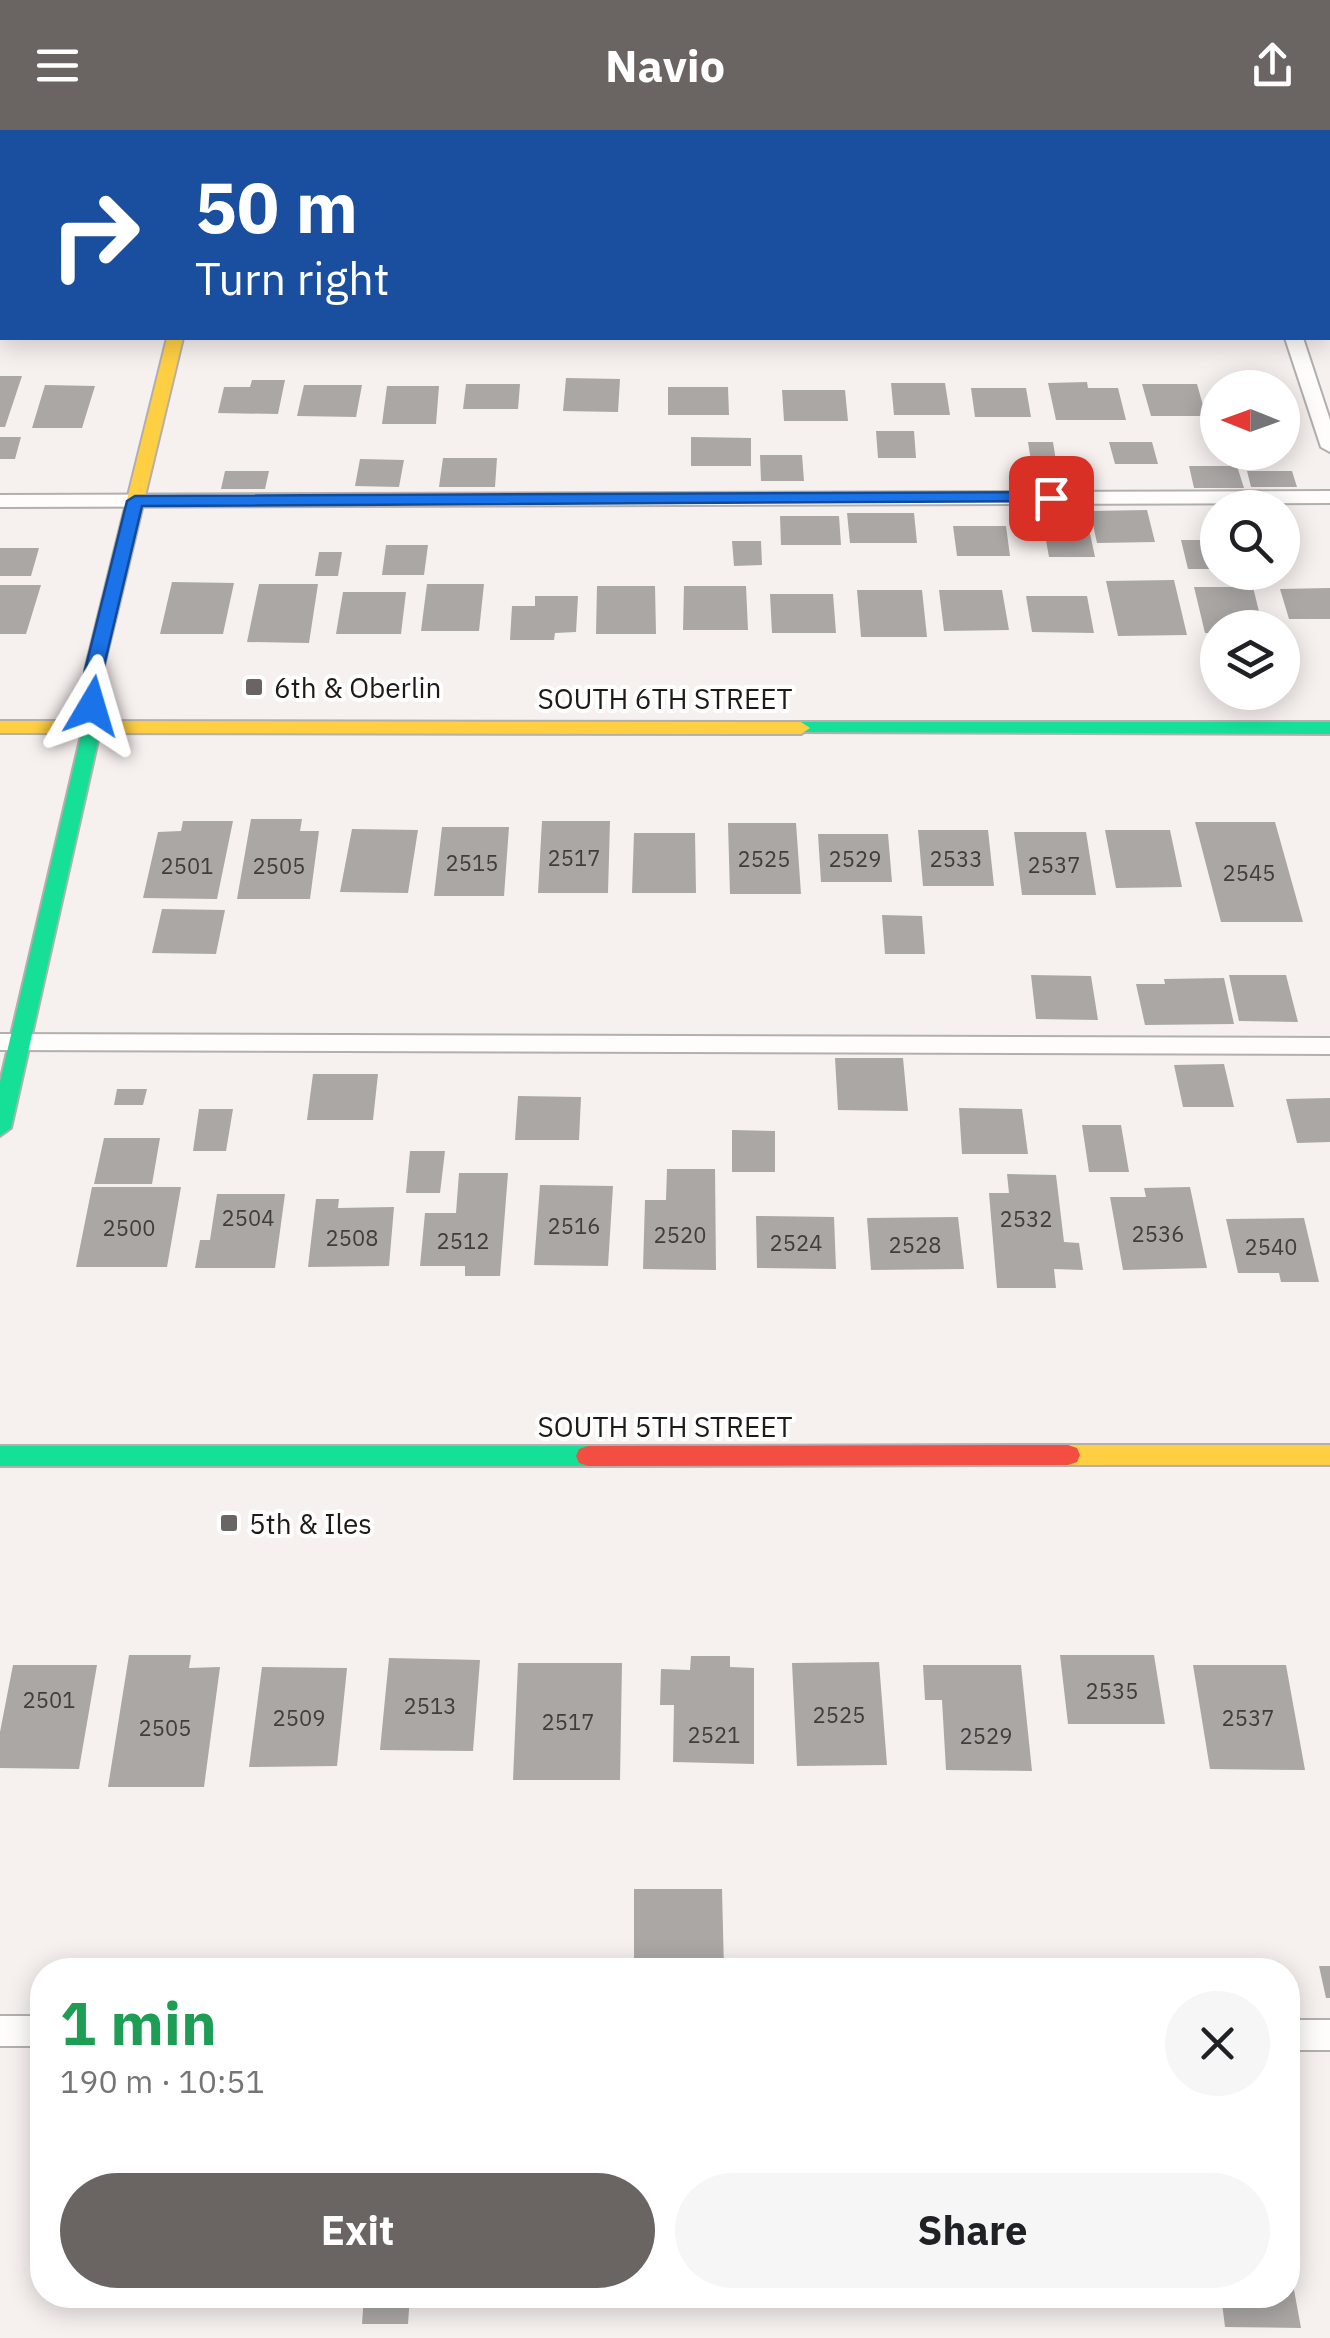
<!DOCTYPE html>
<html lang="en">
<head>
<meta charset="utf-8">
<style>
  :root { --surface:#fff; --page:#f6f6f6; --text:#202124; --muted:#757577; --accent:#6a6563 }
  body { margin:0; font-family:"IBM Plex Sans",sans-serif; background:var(--page); color:var(--text); height:100vh; display:flex; flex-direction:column; font-size:38px; white-space:nowrap }
  * { box-sizing:border-box; margin:0 }
  p { font-size:32px; color:var(--muted) }
  .icon { flex:none; width:55px; height:55px; fill:none; stroke:currentColor; stroke-width:2; stroke-linecap:round; stroke-linejoin:round }
  .map { position:relative; flex:1; overflow:hidden }
  .details { position:absolute; left:30px; top:1828px; width:1270px; height:350px; display:flex; flex-direction:column; background:var(--surface); border-radius:40px; box-shadow:0 5px 25px #0003 }
  .details>* { flex:none }
  .guide { position:absolute; left:0px; top:0px; width:1330px; height:210px; box-shadow:0 5px 25px #0003; background:#1a4fa0; color:#fff; overflow:hidden }
  .needle { width:65px; rotate:271deg }
  .buttons { position:absolute; left:1200px; top:240px; display:grid; gap:20px }
  .buttons a { display:grid; place-items:center; width:100px; height:100px; border-radius:50%; background:var(--surface); box-shadow:0 5px 25px #0003; font-size:50px }
  .pin { position:absolute; display:grid; place-items:center; width:85px; height:85px; color:#fff; margin:-42px; border-radius:20px; box-shadow:0 5px 15px #0006 }
  .me { position:absolute; width:110px; margin:-55px; rotate:7deg; stroke-linejoin:round; filter:drop-shadow(0 0 8px #0008) }
  .turn { display:flex; align-items:center; gap:35px; height:210px; padding:0 30px; font-size:45px }
  .turn .icon { width:130px; height:130px; stroke-width:2.5 }
  .turn b { display:block; font-size:70px; line-height:85px }
  .round { display:grid; place-items:center; flex:none; width:105px; height:105px; border-radius:52px; background:var(--page) }
  .summary { display:flex; align-items:center; justify-content:space-between; height:170px; padding:0 30px }
  h1 { font-size:60px; font-weight:800; line-height:75px; color:#1e9e55 }
  .action { display:flex; gap:20px; margin-top:auto; padding:20px 30px }
  .action a { flex:1; height:115px; border-radius:60px; background:var(--accent); color:#fff; font-size:40px; font-weight:800; line-height:115px; text-align:center }
  .action a+a { background:var(--page); color:var(--text) }
  header { display:flex; justify-content:space-between; align-items:center; height:130px; padding:0 30px; background:var(--accent); color:#fff; font-size:45px; font-weight:800 }
  .map>svg:first-child { display:block }
</style>
</head>
<body>
<header><svg class="icon" aria-label="menu" viewBox="0 0 24 24"><path d="M4 6h16M4 12h16M4 18h16"/></svg>Navio<svg class="icon" aria-label="share" viewBox="0 0 24 24"><path d="M12 15V3M7 8l5-5 5 5M5 13v7h14v-7"/></svg></header>
<div class="map">
<svg width="1330" height="2208" viewBox="0 0 1330 2208">
  <rect width="100%" height="100%" fill="#f6f0ee"/>
  <path fill="#aba7a5" d="M0,246H22L5,297H0Z
    M566,248L620,249L618,282L563,281Z
    M252,250H285L278,284L218,283L224,257H250Z
    M1087,252L1088,258H1118L1126,290H1056L1048,253Z
    M891,253H945L950,285H894Z
    M466,254H520L518,279H463Z
    M1142,254H1197L1206,286H1151Z
    M45,255L95,256L82,298H32Z
    M304,255H362L356,287L297,286Z
    M387,256H439L436,294H382Z
    M668,257H728L729,285H668Z
    M1283,257L1296,294H1282Z
    M971,258H1026L1031,287H975Z
    M782,260H845L848,291H784Z
    M876,301H914L916,328H878Z
    M0,307H21L15,329H0Z
    M691,307L751,308V336H691Z
    M1028,312H1053L1056,331H1031Z
    M1109,312H1152L1158,334H1115Z
    M760,325H802L804,351H761Z
    M443,328H497L495,357H439Z
    M360,329L404,330L399,357L355,356Z
    M1189,336H1237L1244,358H1194Z
    M225,341H269L265,359H221Z
    M1247,341H1292L1297,357H1251Z
    M1147,380L1155,412L1097,413L1090,381Z
    M847,383H914L917,413H850Z
    M780,386H839L841,415H781Z
    M953,396H1006L1010,426H957Z
    M1044,399H1089L1095,427H1049Z
    M1181,410H1218V439H1188Z
    M732,411H761L762,435L734,436Z
    M386,415H428L424,445H382Z
    M0,418H39L31,446H0Z
    M319,422H342L338,446H315Z
    M1174,450L1187,505L1118,506L1106,451Z
    M172,452L234,453L223,504H160Z
    M259,454H318L309,513L247,512Z
    M427,454H484L479,501H421Z
    M0,455H41L26,504H0Z
    M597,456H655L656,504H596Z
    M684,456H746L748,500H683Z
    M1194,457H1253L1263,498H1218V503H1205Z
    M1330,458V489H1289L1280,459Z
    M857,460H922L927,507H861Z
    M939,460H1002L1009,500L944,501Z
    M343,462H406L401,504H336Z
    M770,464H833L836,503H772Z
    M535,466H578L576,502L555,503L554,510H510L512,476H535Z
    M1026,466H1087L1094,503L1032,502Z
    M251,689H302L300,701H319L310,769H237Z
    M183,691H233L217,769L143,768L158,702L181,701Z
    M542,691H610L608,763H538Z
    M1195,692H1275L1303,792H1221Z
    M728,693H796L801,764H730Z
    M442,697H509L504,766H434Z
    M352,699L418,700L408,763L340,762Z
    M918,700H988L994,756H923Z
    M1105,700H1170L1182,757L1116,758Z
    M1014,702H1086L1096,765H1022Z
    M634,703H695L696,763H632Z
    M818,704H888L892,752H821Z
    M162,779L225,780L216,824L152,823Z
    M882,785L922,786L925,824H885Z
    M1031,845L1091,846L1098,890L1036,889Z
    M1229,845H1286L1298,892L1239,891Z
    M1224,848L1234,894L1145,895L1136,854H1165L1164,849Z
    M835,928H903L908,981L838,980Z
    M1224,934L1234,977H1183L1174,935Z
    M313,944H378L373,990H307Z
    M117,959H147L143,975H114Z
    M518,966L581,967L579,1010H515Z
    M1330,968V1012L1297,1013L1286,969Z
    M959,978L1022,979L1028,1024H962Z
    M199,979H233L226,1021H193Z
    M1082,995H1121L1129,1042H1089Z
    M732,1000L775,1001V1042H732Z
    M104,1008H160L152,1054H94Z
    M410,1021H445L440,1063H406Z
    M667,1039H715L716,1140L643,1139L645,1070H666Z
    M459,1043H508L500,1146H465V1136H420L425,1083H456Z
    M1007,1044L1056,1045L1064,1112L1079,1113L1083,1140L1054,1139L1056,1158H997L989,1063H1009Z
    M540,1055L613,1056L608,1136L534,1135Z
    M92,1057H181L167,1137H76Z
    M1190,1057L1207,1138L1123,1140L1110,1067H1146L1144,1058Z
    M217,1064H285L275,1138H195L200,1110H210Z
    M316,1069H339L338,1078L394,1077L389,1136L308,1137Z
    M756,1086L834,1087L836,1139L757,1138Z
    M958,1087L964,1139L871,1140L867,1088Z
    M1304,1088L1319,1152H1281L1279,1143H1238L1226,1089Z
    M129,1525H191L189,1538L220,1537L204,1657H108Z
    M1060,1525H1154L1165,1594H1068Z
    M691,1526H730V1537L754,1538V1634L673,1632L674,1575H660L661,1539L690,1540Z
    M389,1528L480,1530L473,1621L380,1620Z
    M879,1532L887,1635L797,1636L792,1533Z
    M518,1533H622L620,1650H513Z
    M13,1535H97L79,1639L0,1638V1602Z
    M923,1535H1021L1032,1641L946,1640L942,1570H925Z
    M1193,1535H1286L1305,1640L1210,1639Z
    M262,1537L347,1538L337,1636L249,1637Z
    M634,1759H722L724,1840H634Z
    M1319,1836H1330V1868H1326Z
    M1288,2127L1301,2198L1225,2197L1221,2165H1288Z
    M364,2165H410L408,2194H362Z"/>
  <g fill="none" stroke-linecap="round" stroke-linejoin="round">
    <g stroke="#b3afae" stroke-width="4">
      <path id="lane" d="M1216,0H1232L1233,2H1218Z
        M0,35H2V45H0Z
        M1285,208H1303L1330,290V322L1321,317Z
        M1330,361V373L0,377V365Z
        M0,904L1330,908V924L0,920Z
        M0,1886H42V1916H0Z
        M1288,1890H1330V1920H1288Z"/>
    </g>
    <g stroke="#b3afae" stroke-width="4">
      <path id="street" d="M0,179L2,180V201H0Z
        M1330,179V201H1328V180Z"/>
    </g>
    <g stroke="#b3afae" stroke-width="4">
      <path id="fast" d="M106,486L115,491L103,540L101,597L11,998L0,1006V952L83,597L85,540L97,491Z
        M801,592H1330V604L794,602V594Z
        M0,1316H588L597,1319L600,1326L597,1333L588,1336H0Z"/>
    </g>
    <g stroke="#b3afae" stroke-width="4">
      <path id="slow" d="M167,208H183L115,491L106,496L97,491Z
        M0,591L801,592L810,598L801,604L0,603Z
        M1068,1315H1330V1335H1068L1059,1332L1056,1325L1059,1318Z"/>
    </g>
    <g stroke="#b3afae" stroke-width="4">
      <path id="jam" d="M1068,1315L1077,1318L1080,1325L1077,1332L1068,1335L588,1336L579,1333L576,1326L579,1319L588,1316Z"/>
    </g>
    <use href="#lane" fill="#fefdfc" fill-rule="evenodd"/>
    <use href="#street" fill="#fefdfc" fill-rule="evenodd"/>
    <use href="#fast" fill="#16e098" fill-rule="evenodd"/>
    <use href="#slow" fill="#ffcf43" fill-rule="evenodd"/>
    <use href="#jam" fill="#f24e42" fill-rule="evenodd"/>
  </g>
  <path fill="#1a73e8" stroke="#114b97" stroke-width="2.5" d="M1051,362L1059,368L1057,371L142,376L103,540L101,576L92,581L82,576L85,540L127,371L135,366Z"/>
  <g fill="#6a6563" stroke="#fff" stroke-width="4">
    <rect x="244" y="547" width="20" height="20" rx="5"/>
    <rect x="219" y="1383" width="20" height="20" rx="5"/>
  </g>
  <g text-anchor="middle" dominant-baseline="central" stroke-width="8" stroke-linejoin="round" paint-order="stroke">
    <g font-size="22" fill="#413d3b">
      <text x="574" y="727">2517</text>
      <text x="764" y="728">2525</text>
      <text x="855" y="728">2529</text>
      <text x="956" y="728">2533</text>
      <text x="472" y="732">2515</text>
      <text x="1054" y="734">2537</text>
      <text x="187" y="735">2501</text>
      <text x="279" y="735">2505</text>
      <text x="1249" y="742">2545</text>
      <text x="248" y="1087">2504</text>
      <text x="1026" y="1088">2532</text>
      <text x="574" y="1095">2516</text>
      <text x="129" y="1097">2500</text>
      <text x="1158" y="1103">2536</text>
      <text x="680" y="1104">2520</text>
      <text x="352" y="1107">2508</text>
      <text x="463" y="1110">2512</text>
      <text x="796" y="1112">2524</text>
      <text x="915" y="1114">2528</text>
      <text x="1271" y="1116">2540</text>
      <text x="1112" y="1560">2535</text>
      <text x="49" y="1569">2501</text>
      <text x="430" y="1575">2513</text>
      <text x="839" y="1584">2525</text>
      <text x="299" y="1587">2509</text>
      <text x="1248" y="1587">2537</text>
      <text x="568" y="1591">2517</text>
      <text x="165" y="1597">2505</text>
      <text x="714" y="1604">2521</text>
      <text x="986" y="1605">2529</text>
    </g>
    <g font-size="28" fill="#1e1a18" stroke="#fff" text-anchor="start">
      <text x="274" y="557">6th &amp; Oberlin</text>
      <text x="249" y="1393">5th &amp; Iles</text>
    </g>
    <g font-size="28" fill="#1e1a18" stroke="#fff">
      <text x="665" y="568">SOUTH 6TH STREET</text>
      <text x="665" y="1296">SOUTH 5TH STREET</text>
    </g>
  </g>
</svg>
<div class="buttons">
<a><svg class="needle" viewBox="-14 -14 28 28"><path d="M0-13l5 13h-10z" fill="#e53935"/><path d="M0 13l5-13h-10z" fill="#757577"/></svg></a>
<a><svg class="icon" aria-label="search" viewBox="0 0 24 24"><circle cx="10" cy="10" r="6"/><path d="M15 15l6 6"/></svg></a>
<a><svg class="icon" aria-label="layers" viewBox="0 0 24 24"><path d="M12 4l9 5-9 5-9-5zM3 14l9 5 9-5"/></svg></a>
</div>
<div class="pin" style="left:1051px;top:368px;background:#d93025"><svg class="icon" aria-label="arrive" viewBox="0 0 24 24"><path d="M6 21V4h12l-3 4 3 4H6"/></svg></div>
<svg class="me" style="left:92px;top:576px" viewBox="-20 -20 40 40"><path d="M0-17L14 15 0 8-14 15z" fill="#1a73e8" stroke="#fff" stroke-width="4"/></svg>
<div class="guide">
<div class="turn"><svg class="icon" aria-label="right" viewBox="0 0 24 24"><path d="M7 20v-9h11M14 6l5 5-5 5"/></svg><div><b>50 m</b>Turn right</div></div>
</div>
<section class="details">
<div class="summary"><div><h1>1 min</h1><p>190 m · 10:51</p></div><a class="round"><svg class="icon" aria-label="close" viewBox="0 0 24 24"><path d="M6 6l12 12M18 6L6 18"/></svg></a></div>
<div class="action"><a>Exit</a><a>Share</a></div>
</section>
</div>
</body>
</html>
